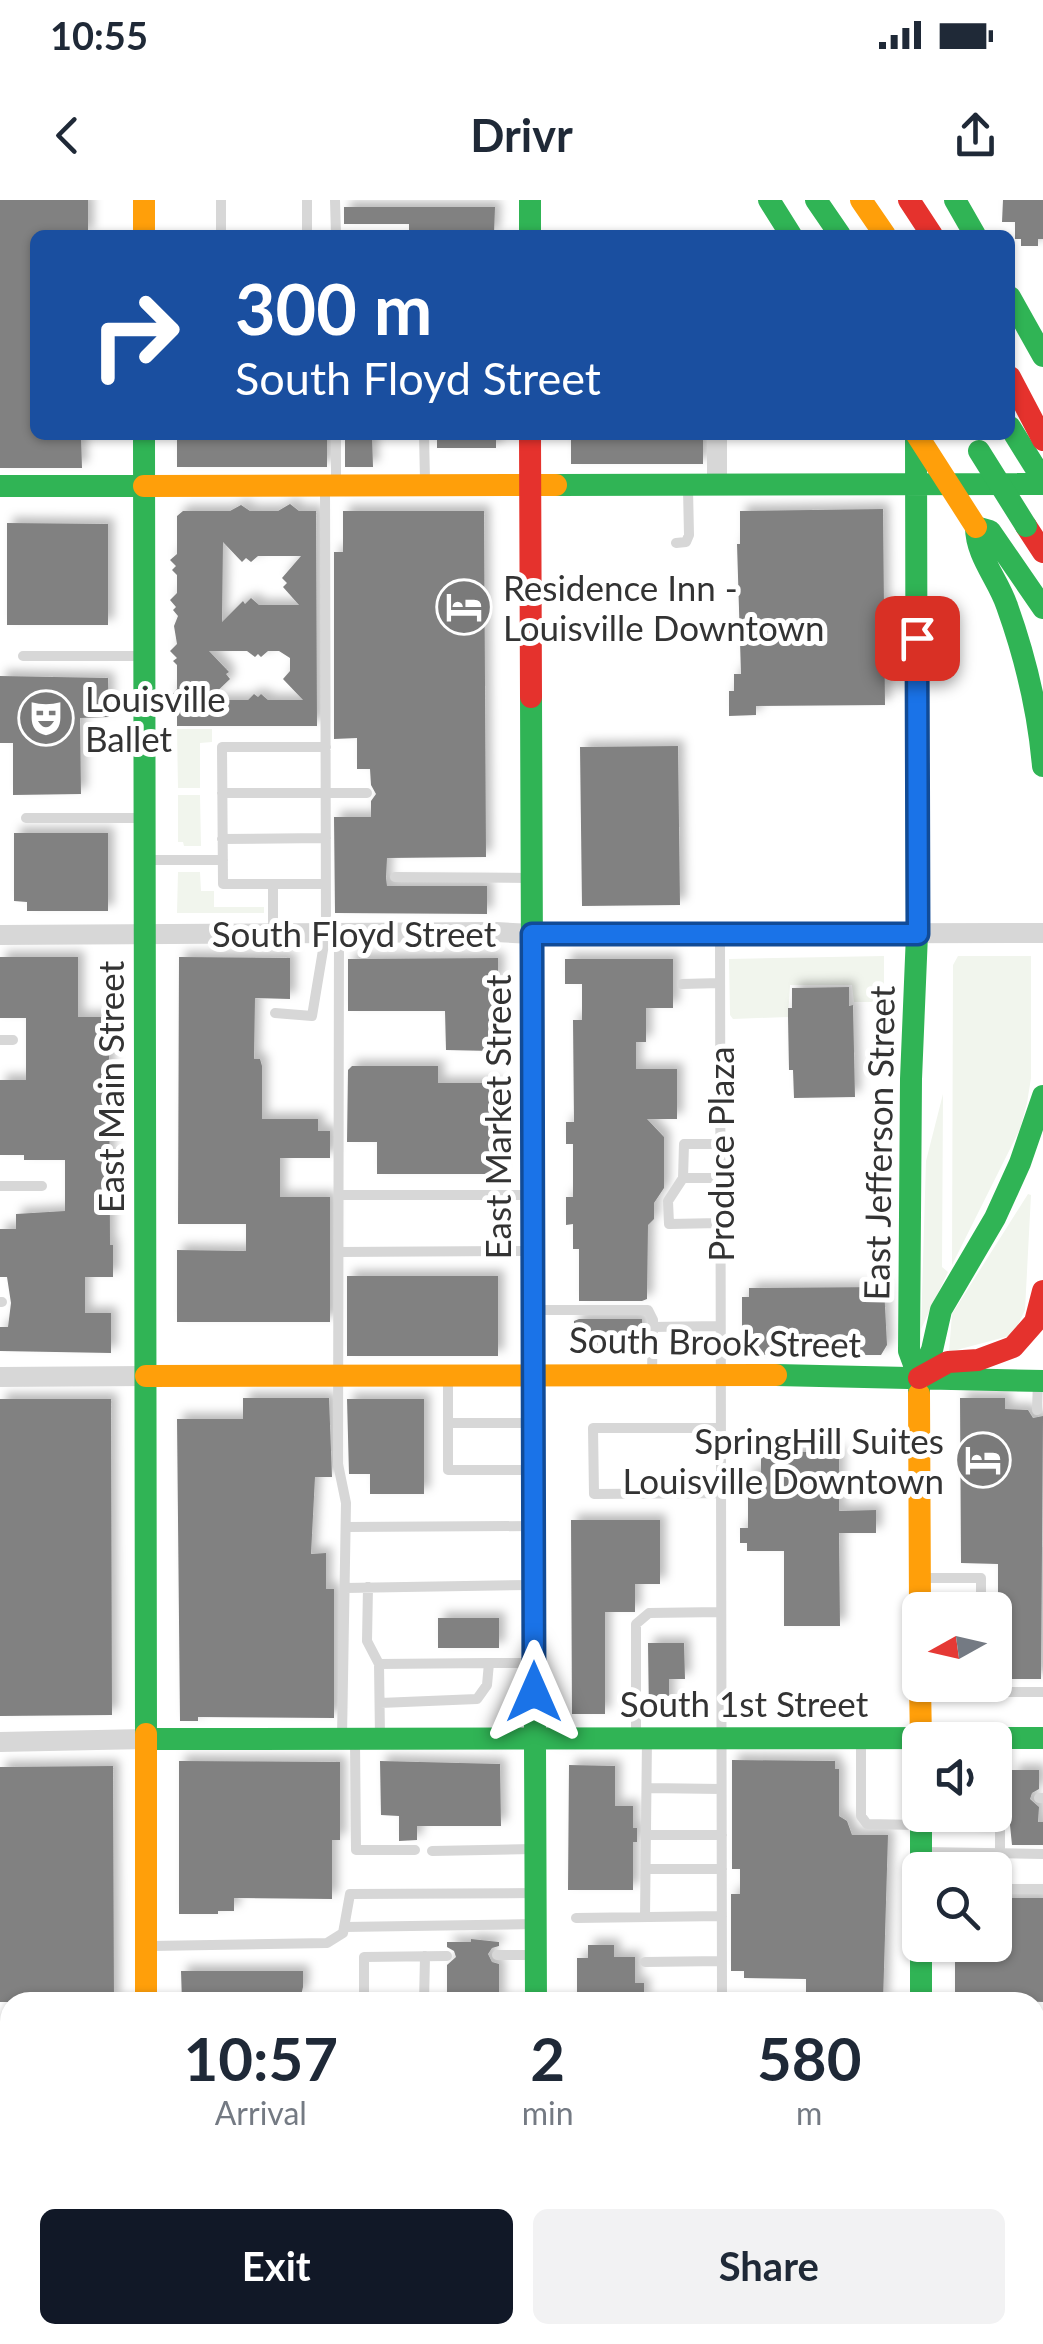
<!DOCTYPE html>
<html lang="en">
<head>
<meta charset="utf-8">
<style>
  :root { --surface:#fff; --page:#f2f2f3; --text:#1f2937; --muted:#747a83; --accent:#111827 }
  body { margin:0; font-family:Lato,sans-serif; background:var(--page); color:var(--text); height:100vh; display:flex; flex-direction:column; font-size:38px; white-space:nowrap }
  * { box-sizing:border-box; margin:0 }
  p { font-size:32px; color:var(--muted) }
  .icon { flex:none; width:55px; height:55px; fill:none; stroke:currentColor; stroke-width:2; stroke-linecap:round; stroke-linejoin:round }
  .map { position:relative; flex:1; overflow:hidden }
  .sheet { position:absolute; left:0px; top:1792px; width:1045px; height:352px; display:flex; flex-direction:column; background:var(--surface); border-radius:30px 30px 0 0; box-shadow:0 2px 8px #0004 }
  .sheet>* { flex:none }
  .top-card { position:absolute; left:30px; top:30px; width:985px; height:210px; border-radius:15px; box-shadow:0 2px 8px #0004; background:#1a4fa0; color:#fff; overflow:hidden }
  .needle { width:65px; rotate:262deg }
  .fabs { position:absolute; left:902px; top:1392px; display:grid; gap:20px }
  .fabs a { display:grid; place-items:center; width:110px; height:110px; border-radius:15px; background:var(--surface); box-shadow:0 2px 8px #0004; font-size:50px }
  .pin { position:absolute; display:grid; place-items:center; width:85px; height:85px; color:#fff; margin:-42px; border-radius:20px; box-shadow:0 5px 15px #0006 }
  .me { position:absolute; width:110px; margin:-55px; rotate:0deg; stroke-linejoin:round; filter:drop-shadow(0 0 8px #0008) }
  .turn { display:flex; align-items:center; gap:35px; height:210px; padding:0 40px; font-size:45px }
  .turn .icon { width:130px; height:130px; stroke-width:2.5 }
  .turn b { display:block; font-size:70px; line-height:85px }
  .eta { display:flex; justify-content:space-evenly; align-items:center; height:170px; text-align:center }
  .eta b { font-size:60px; font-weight:700; line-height:70px }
  .button { display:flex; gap:20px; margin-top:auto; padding:20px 40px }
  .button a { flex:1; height:115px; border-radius:15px; background:var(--accent); color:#fff; font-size:40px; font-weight:700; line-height:115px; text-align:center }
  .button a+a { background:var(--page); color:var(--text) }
  .status { display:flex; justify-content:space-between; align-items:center; height:70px; padding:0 50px; background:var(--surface); direction:ltr }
  .status svg { height:28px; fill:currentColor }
  header { display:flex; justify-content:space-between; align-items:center; height:130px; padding:0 40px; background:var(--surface); font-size:45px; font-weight:700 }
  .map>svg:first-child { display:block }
</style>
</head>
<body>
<div class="status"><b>10:55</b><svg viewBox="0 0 49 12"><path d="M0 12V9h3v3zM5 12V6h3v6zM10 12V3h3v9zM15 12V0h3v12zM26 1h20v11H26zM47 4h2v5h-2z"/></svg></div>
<header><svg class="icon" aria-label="back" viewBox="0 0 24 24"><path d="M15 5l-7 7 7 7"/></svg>Drivr<svg class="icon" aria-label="share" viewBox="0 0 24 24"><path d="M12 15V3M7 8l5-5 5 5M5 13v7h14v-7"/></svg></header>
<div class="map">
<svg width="1043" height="2144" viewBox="0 0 1043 2144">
  <defs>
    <filter id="shadow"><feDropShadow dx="6" dy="-6" stdDeviation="5" flood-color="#0004"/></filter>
  </defs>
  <rect width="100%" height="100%" fill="#fff"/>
  <path fill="#f1f5ed" d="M177,529H212V542L200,543V588H178Z
    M178,595H200L201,646H184L183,642H178Z
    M178,672H200L201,691H214V707H264V713H177Z
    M884,756V802H854L852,785H790L788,817L733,819L730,815L729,759Z
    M958,756H1031V878L1027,903L1020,929L952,1065L953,765Z
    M943,894L942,1067L948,1072L921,1129L926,961Z
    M1028,994L1031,995L1025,1110L1013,1135L949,1152L952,1114Z"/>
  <path fill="#818181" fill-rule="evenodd" filter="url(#shadow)" d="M0,0H88V35H35V235H81L82,268H0Z
    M1003,0H1043V39H1038V46H1021V39H1015V22H1002Z
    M344,7H495L494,35H409V24H344Z
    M177,235H327V267H177Z
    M345,235H372L373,267H345Z
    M437,235H496V248H437Z
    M571,235H703V264H571Z
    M290,304L299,311H316L317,526H177V509L173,504L176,501L171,496L177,489V465L173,461L177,458L170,451L177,444L174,426L178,416L173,410L176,407L170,400L177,393V375L172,370L176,366L170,360L177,354V316L183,311H230L241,305L250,311H278ZM223,342L242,362L246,358L251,362L258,356H301L282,378L287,383L283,387L299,405H259L251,398L245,404L243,401L222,422ZM209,451H247L255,457L258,454L261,457L268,451H279L290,458V471L283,479L303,500H268L261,494L258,497L254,494L248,500H208L230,479L226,474L229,472Z
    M883,309L885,505L756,506V515L729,516V491H734V474H741L737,344H740V311Z
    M343,311H484L486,657L387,658L386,678L387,686H487V714L335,713L334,617H371V601L376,594L371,585L370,569H357V538L334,539V352H343Z
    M7,323L108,324V425H7Z
    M0,476L108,478L109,517L80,518L81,594L13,595V543H0Z
    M678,546L680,705L582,706L580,547Z
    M14,633H108V711H27V702L14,701Z
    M0,757H78V817H109L110,1045H113V1077H85V1113H111V1153L0,1151V1127H8L11,1103L7,1077H0V1029H16V1014L65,1011V960H24V955H0V880H26V818H0Z
    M179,757L290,758V799L255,798L254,859H260L262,866V919H318V931H330V958H280V997H330V1122H177V1050L246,1051V1024H178Z
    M498,758V781L492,782L493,851L446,850L445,811H348V759Z
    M565,759H673V808H646V842H636V869H677V919H647L664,937V988L654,1003V1019L648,1025L647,1099L642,1101H579V1049H573V1024L566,1025V997H573V944H566V922H574L573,820H582V784H565Z
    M849,787V806L853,805L855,897L794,898L793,870H789L788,817V808H792V788Z
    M352,866H438V883H497V974H377V942H347L348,870Z
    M347,1076H498V1156H347Z
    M884,1087L887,1145L881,1155H749V1151H742V1097H749V1088Z
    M579,1119H642V1151H574V1121Z
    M243,1198H329L332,1277H315L311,1354L326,1353V1389H334V1518L198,1517V1521H180L177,1219H243Z
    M960,1198H1005V1209L1028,1210L1033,1218L1043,1216L1041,1479H998V1364L961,1363Z
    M0,1199H111L112,1515L0,1516Z
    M347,1199H424V1294H370V1274H349Z
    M789,1252H839V1311L876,1310V1333H839L840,1426H784V1351H747V1343H740V1328H748V1273H761V1255L789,1256Z
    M571,1320H660V1384H635V1412H605V1514H572Z
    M438,1418H499V1448H438Z
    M648,1443H684L685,1479H669V1516H649Z
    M732,1560L835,1561V1569H839V1616L847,1621L852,1635H888L883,1802H816V1794H806V1779L744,1778V1771H731V1694H740V1669H732Z
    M179,1561L340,1562V1640H332V1699L234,1698V1711H218V1714H179Z
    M380,1561L500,1564L501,1626H417V1640L399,1641V1616L381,1615Z
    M569,1565L615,1566V1606H633V1628H637V1642H633V1690H568Z
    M113,1566L114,1802H0V1567Z
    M1012,1570H1039V1589L1032,1593L1030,1599L1039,1607L1038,1622H1043V1645H1012L1009,1615H1012Z
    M976,1615H991V1632H976Z
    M995,1698H1043V1802L955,1799V1745H995Z
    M471,1739L499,1742V1746L492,1748L488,1754L492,1762L499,1764V1802H447V1765L456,1757L454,1751L447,1747V1742H471Z
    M588,1745H614V1757H635V1783H644V1802H577V1758H588Z
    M181,1771H303V1787L301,1796H279V1802H182Z"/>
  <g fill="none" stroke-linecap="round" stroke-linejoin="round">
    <path stroke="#d7d7d7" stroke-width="10" d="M221,0V35
      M307,0V35
      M335,0L336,35
      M336,235V280
      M424,235L425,280
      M676,343L686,342L689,335L688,289
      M23,456H143
      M222,593H367
      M26,618H143
      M222,639L326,638
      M149,660H223
      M395,677L530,678
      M273,684H223L222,547H326
      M273,732V684H326
      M339,732L338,1264L346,1303L342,1537
      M720,734L722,1802
      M682,784L720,783
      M275,813L312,816L326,732L325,287
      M0,840H13
      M683,978L684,944H720
      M720,978H683L668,1001L669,1024L720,1023
      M0,986H42
      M339,995H528
      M339,1052L528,1051
      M0,1102H2
      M539,1110H648L653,1120L652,1173
      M652,1127L720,1126
      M448,1176V1270H532
      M1037,1210L1038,1181
      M448,1223H532
      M721,1293L594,1294L593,1228H721
      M346,1327L532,1326
      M921,1378H981V1410
      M368,1387L367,1441L379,1464L380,1537
      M345,1388L529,1385
      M489,1463H533
      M379,1464L489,1463L487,1485L477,1499L380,1503
      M981,1485V1492H1043
      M636,1539V1424L649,1413L721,1412
      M861,1539V1616L867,1624L917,1625
      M1000,1539V1653
      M355,1541L356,1650H415
      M647,1588L721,1589
      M1039,1598H1043
      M646,1635H722
      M432,1651L533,1649
      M922,1652L1043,1654
      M646,1669H722
      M995,1689H1043
      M645,1717L647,1539
      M576,1718L722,1716
      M345,1727L534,1724
      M151,1746L327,1743L343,1733L350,1694L534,1693
      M497,1755H535
      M645,1762L722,1761
      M364,1802V1757L447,1756
      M424,1802L425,1756
      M366,2135L367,2144
      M923,2138H962"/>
    <path stroke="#d7d7d7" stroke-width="20" d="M717,284V235
      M0,735L496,732L532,734L1043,733
      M0,1177L146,1176
      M0,1542L146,1539"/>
    <path stroke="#30b455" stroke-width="22" d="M530,0V35
      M769,0L791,35
      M816,0L840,35
      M955,0L975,35
      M1010,97L1043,156
      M1010,227L1043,280
      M144,235L146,1534
      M916,235L917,734L911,879L909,1151L919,1178V1194
      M556,285L1043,284
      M0,286H144
      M1043,408L990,331L976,327C976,356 998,379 1007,406C1026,459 1038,509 1043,566
      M531,497L536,1802
      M776,1175L1043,1181
      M919,1178L932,1150L941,1110L995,1018L1020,963L1043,896
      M146,1539L1043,1538
      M921,1615V1670
      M921,1745V1802
      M0,1918L10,1919
      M1035,1923H1043
      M0,1939L10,1941
      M536,2135V2144"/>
    <path stroke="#ff9f0a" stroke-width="22" d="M144,0V35
      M861,0L885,35
      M144,286L556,285
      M146,1176L776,1175
      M919,1194L920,1410
      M920,1485L921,1540
      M146,1534V1802"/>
    <path stroke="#e5322d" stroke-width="22" d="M1010,177L1043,240
      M530,235L531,497
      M1026,326L1043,352
      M919,1178L948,1162L978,1160L1013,1147L1035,1122L1043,1091
      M0,1894H10
      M145,2135V2144
      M922,2135V2144"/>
    <path stroke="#30b455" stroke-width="22" d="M979,251L1026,326"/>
    <path stroke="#ff9f0a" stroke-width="22" d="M917,235L976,327"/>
    <path stroke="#e5322d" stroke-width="22" d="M909,0L932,35"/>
  </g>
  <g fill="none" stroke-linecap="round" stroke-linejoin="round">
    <g stroke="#114b97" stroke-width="25">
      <path id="route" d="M534,1492L532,734H918L917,438"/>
    </g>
    <use href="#route" stroke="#1a73e8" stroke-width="18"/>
  </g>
  <defs>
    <g id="hotel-disc" transform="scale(2.875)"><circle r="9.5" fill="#7a7a7a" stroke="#fff"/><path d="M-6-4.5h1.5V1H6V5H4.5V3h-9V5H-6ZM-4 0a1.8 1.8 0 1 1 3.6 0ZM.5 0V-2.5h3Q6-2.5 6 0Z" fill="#fff"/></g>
    <g id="theatre-disc" transform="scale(2.875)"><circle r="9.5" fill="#7a7a7a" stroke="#fff"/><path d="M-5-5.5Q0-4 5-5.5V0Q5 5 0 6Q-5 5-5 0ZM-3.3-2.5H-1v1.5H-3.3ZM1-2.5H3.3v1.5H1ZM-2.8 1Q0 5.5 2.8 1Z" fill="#fff"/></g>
  </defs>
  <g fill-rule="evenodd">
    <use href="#hotel-disc" x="464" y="407"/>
    <use href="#theatre-disc" x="46" y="518"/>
    <use href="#hotel-disc" x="983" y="1260"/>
  </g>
  <g text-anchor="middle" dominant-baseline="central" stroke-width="10" stroke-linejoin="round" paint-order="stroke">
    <g font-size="35" fill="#333" stroke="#fff" text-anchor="start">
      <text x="503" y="387">Residence Inn -<tspan x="503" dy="40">Louisville Downtown</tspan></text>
      <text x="85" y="498">Louisville<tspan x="85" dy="40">Ballet</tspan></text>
      <text x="944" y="1240" text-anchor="end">SpringHill Suites<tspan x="944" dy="40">Louisville Downtown</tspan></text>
    </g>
    <g font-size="35" fill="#333" stroke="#fff">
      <text x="354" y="733">South Floyd Street</text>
      <text transform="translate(110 887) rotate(-90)">East Main Street</text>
      <text transform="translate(497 917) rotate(-90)">East Market Street</text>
      <text transform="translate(878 943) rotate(-89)">East Jefferson Street</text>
      <text transform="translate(720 954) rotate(-90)">Produce Plaza</text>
      <text transform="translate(715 1141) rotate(1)">South Brook Street</text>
      <text x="744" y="1503">South 1st Street</text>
    </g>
  </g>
</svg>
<div class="fabs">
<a><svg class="needle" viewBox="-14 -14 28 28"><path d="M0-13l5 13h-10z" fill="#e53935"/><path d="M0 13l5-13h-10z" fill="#747a83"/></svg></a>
<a><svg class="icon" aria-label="sound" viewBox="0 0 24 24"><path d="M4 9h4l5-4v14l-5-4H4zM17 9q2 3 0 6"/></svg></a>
<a><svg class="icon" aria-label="search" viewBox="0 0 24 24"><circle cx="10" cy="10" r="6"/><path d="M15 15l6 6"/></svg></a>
</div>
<div class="pin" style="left:917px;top:438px;background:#d93025"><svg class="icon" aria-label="arrive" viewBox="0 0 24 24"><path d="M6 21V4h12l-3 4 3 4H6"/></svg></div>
<svg class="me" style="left:534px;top:1492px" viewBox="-20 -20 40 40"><path d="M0-17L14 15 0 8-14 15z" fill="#1a73e8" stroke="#fff" stroke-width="4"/></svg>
<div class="top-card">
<div class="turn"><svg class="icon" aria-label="right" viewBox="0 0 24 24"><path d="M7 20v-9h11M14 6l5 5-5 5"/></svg><div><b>300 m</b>South Floyd Street</div></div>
</div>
<section class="sheet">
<div class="eta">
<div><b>10:57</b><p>Arrival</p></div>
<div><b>2</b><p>min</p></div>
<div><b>580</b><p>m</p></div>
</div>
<div class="button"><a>Exit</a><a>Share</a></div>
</section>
</div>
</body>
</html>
